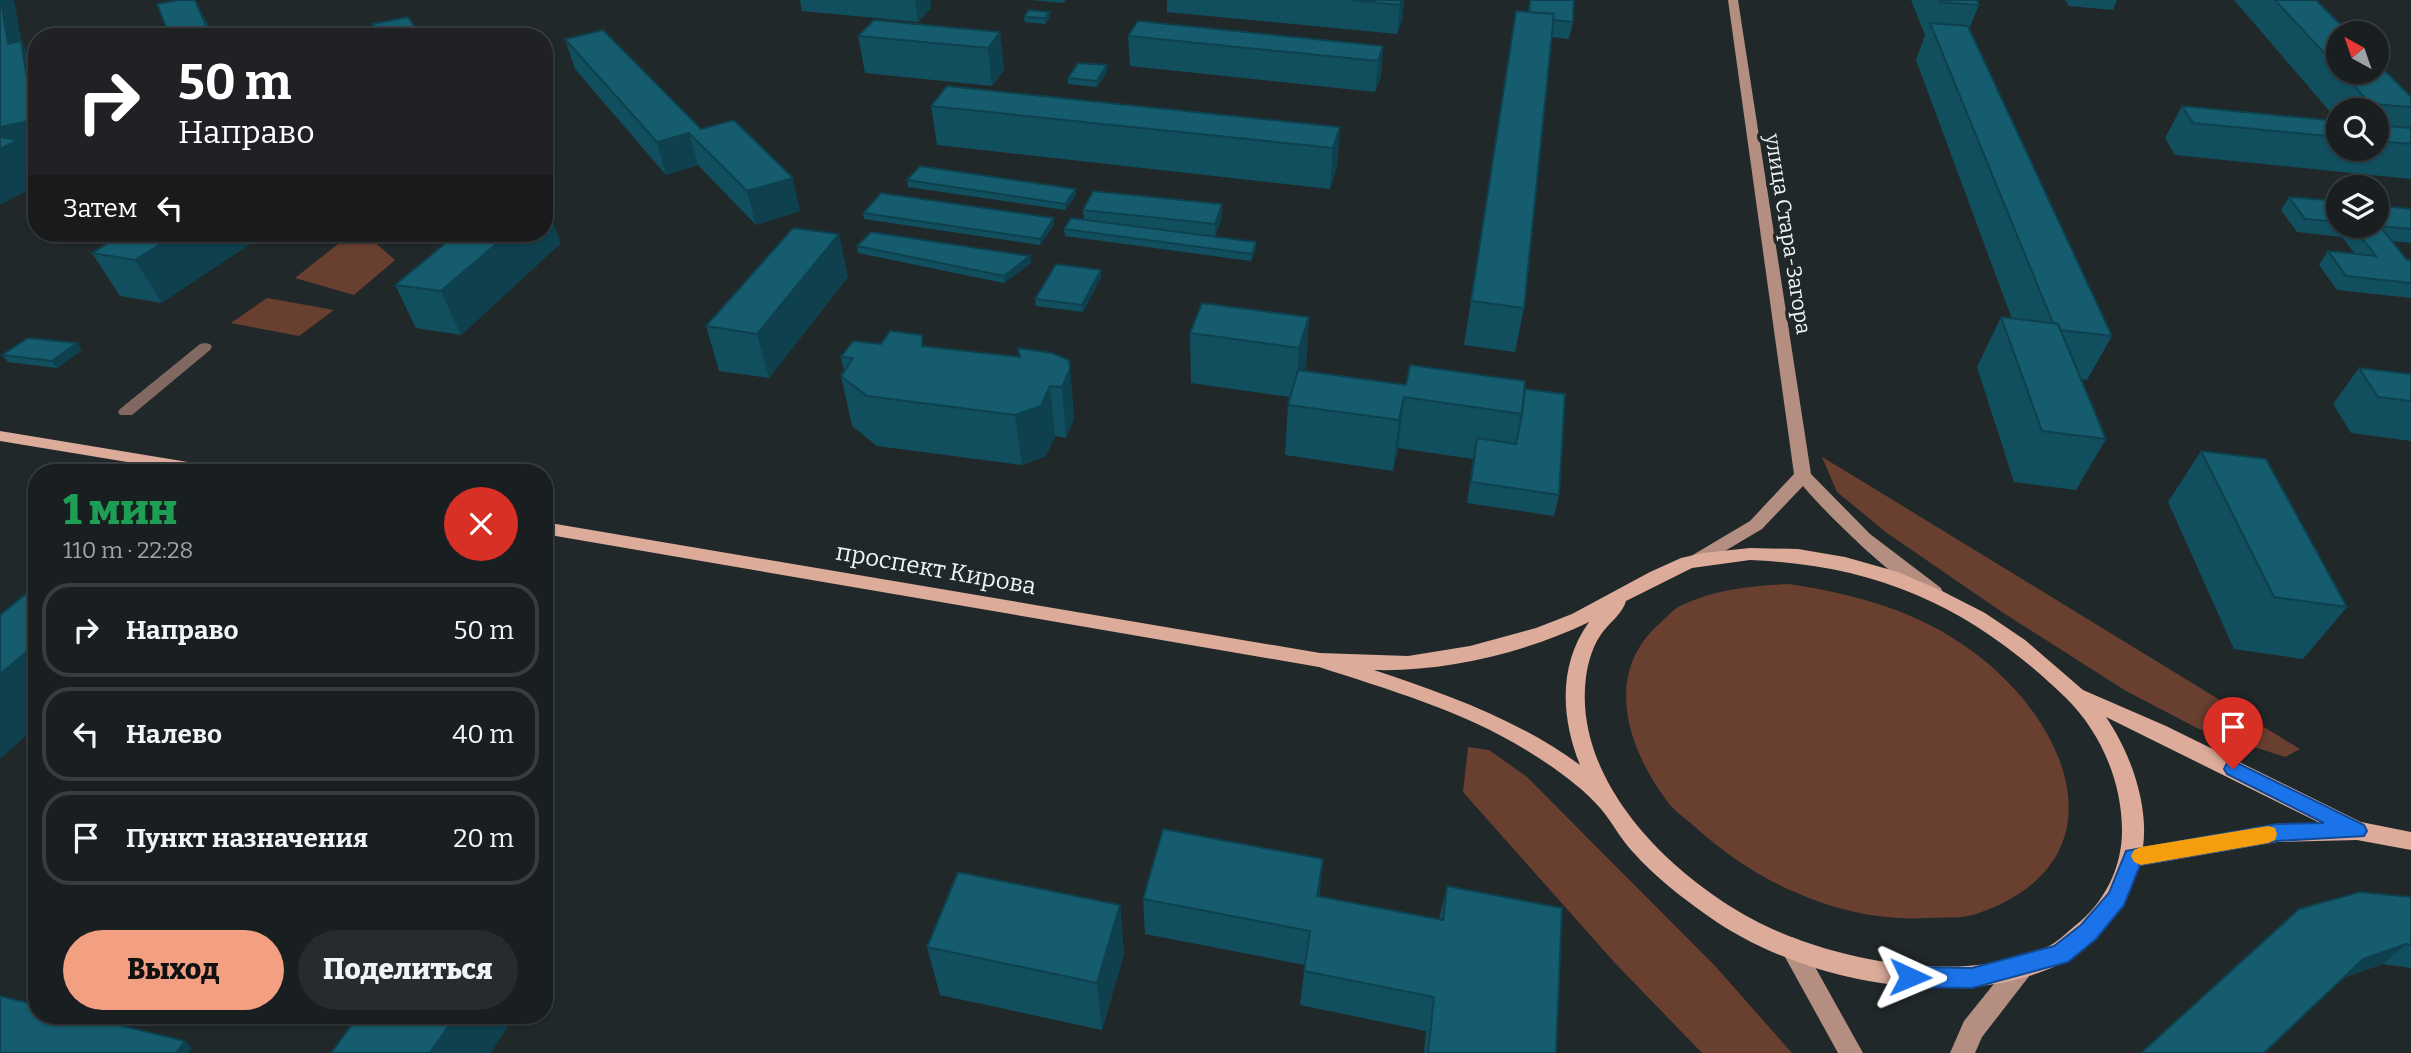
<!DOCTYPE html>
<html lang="ru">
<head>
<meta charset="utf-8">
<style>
  :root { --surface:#191e20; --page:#262b2d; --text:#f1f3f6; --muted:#9fa2a5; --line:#373c3e; --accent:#f3a082 }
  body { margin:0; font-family:Bitter,serif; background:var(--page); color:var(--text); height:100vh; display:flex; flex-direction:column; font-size:26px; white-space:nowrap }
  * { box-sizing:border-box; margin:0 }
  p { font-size:23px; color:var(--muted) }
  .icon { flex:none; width:38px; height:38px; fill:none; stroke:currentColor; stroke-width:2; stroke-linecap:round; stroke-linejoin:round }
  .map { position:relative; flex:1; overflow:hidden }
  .panel { position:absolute; left:28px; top:464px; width:525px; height:560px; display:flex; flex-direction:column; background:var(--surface); border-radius:28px; box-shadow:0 2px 5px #0004,0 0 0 2px var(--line) }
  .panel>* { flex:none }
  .banner { position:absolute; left:28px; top:28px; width:525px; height:214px; border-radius:28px; box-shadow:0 2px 5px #0004,0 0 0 2px var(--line); background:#202124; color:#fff; overflow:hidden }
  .needle { width:46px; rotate:320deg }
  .fabs { position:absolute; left:2326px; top:21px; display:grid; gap:14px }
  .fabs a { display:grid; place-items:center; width:63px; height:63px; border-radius:50%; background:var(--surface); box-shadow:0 2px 5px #0004,0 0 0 2px var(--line); font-size:35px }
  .pin { position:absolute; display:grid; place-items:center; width:60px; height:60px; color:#fff; margin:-72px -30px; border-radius:50% 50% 50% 0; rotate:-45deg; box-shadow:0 0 7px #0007 }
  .pin .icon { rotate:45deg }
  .me { position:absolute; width:77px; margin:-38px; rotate:91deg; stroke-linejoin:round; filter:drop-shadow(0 0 5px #0008) }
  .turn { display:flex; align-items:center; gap:24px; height:147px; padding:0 35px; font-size:32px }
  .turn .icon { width:91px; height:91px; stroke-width:2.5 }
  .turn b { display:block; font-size:49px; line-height:60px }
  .then { display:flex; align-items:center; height:66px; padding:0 35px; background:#0003; gap:14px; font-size:26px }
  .round { display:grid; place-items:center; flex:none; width:74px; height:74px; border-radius:37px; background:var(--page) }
  .head { display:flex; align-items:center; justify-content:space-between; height:119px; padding:0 35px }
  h1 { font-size:42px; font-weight:800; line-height:52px; color:#1e9e55 }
  .action { display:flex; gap:14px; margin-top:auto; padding:14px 35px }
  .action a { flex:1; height:80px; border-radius:42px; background:var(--accent); color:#111; font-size:28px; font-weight:800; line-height:80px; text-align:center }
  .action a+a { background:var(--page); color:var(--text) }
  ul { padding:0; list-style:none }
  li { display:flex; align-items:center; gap:21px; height:94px; margin:0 14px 10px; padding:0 21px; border:4px solid var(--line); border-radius:28px }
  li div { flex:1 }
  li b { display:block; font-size:26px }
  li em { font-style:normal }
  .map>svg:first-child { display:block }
</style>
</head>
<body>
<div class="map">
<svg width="2411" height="1053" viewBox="0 0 2411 1053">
  <rect width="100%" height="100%" fill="#21282a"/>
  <path fill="#693f30" d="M352,233H364L395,260L354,295L295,278Z
    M267,298L334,310L299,336L231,323Z
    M1822,457L1852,475L2300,749L2285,757L2199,729L2126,691L2002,612L1887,533L1837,492Z
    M1789,584C1855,594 1918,611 1972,651C2071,723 2126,863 1976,914C1962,919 1943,917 1927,918C1842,923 1756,883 1694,826C1685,818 1674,811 1667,801C1628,749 1603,675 1658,625C1666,618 1673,609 1682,605C1717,589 1751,586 1789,584Z
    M1468,747L1489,750L1527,777L1716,967L1792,1053H1702L1615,963L1463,792Z"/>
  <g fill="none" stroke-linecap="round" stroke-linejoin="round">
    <path fill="#816961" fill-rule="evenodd" d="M205,343L210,344L212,347L210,350L132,415H120L118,412L120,409L200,344Z"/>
    <path fill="#b48f81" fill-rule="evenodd" d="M1728,0H1738L1811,474L1870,534L1941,588L1943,593L1941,598C1916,605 1820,507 1803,486L1762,529L1703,564H1691L1688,560L1691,556L1750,521L1794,474Z
      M1792,937L1800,940L1863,1053H1838L1780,948L1784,940Z
      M2022,956L2030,959L2034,967L2030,975L1982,1037L1975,1053H1950L1964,1021L2014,959Z"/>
    <path fill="#dcab9a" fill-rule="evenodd" d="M0,431L218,467L226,472H188L0,441Z
      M544,522L1320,653L1408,656L1470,646L1536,628L1572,614L1650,572L1681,558L1703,553L1750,548L1798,549L1845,557L1898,572L1942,591L1985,613L2025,640L2083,690L2166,726L2361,822L2411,832V850L2357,840L2277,842L2139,866C2126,903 2102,942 2066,961C1963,1015 1800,982 1708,916C1681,897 1654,876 1632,851C1620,838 1612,822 1601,809C1580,785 1552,766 1526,750C1465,712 1387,689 1319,667L544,534ZM1750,560C1879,565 1973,608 2065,697C2101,732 2122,782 2122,831C2122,868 2104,903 2076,925C2067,932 2059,941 2049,946C1970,985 1843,963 1766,926C1677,883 1572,784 1586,677C1588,662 1593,645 1602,633C1610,622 1623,613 1626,601L1692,568ZM1589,622C1558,665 1561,718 1580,765C1519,720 1446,694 1374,670C1445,672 1525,653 1589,622ZM2106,717L2320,823L2277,824L2143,847C2149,804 2130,752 2106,717Z"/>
  </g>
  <path fill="#114f5f" d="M800,0H930L931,8L918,22L802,11Z
    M1030,0H1066L1063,3Z
    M1167,0H1404L1402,21L1397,34L1167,12Z
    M1530,0L1573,22L1569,39L1552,37L1524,308L1515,352L1464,345L1516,11L1528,12Z
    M1911,0H1977L1979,5L1969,29L2112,336L2087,380L2081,379L2106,439L2076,490L2014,482L1977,367L2001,317L2012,319L1916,60L1925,35Z
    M2065,0H2117L2113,10L2069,6Z
    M2234,0H2316L2338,33V72H2376L2411,97V125L2409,128H2411V179L2175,155L2165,138L2182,106L2338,121V149H2376V110H2338V121Z
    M1050,12V18L1045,24L1025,22L1024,17Z
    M1000,32L1004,70L992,86L865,73L858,36Z
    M1128,36L1383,46L1381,76L1375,92L1130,66Z
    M565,39L701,129L800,211L756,225L698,165L666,175L575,69Z
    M1107,65V72L1097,87L1068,84V78Z
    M931,106L1340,127L1337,167L1330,189L937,145Z
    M907,180L1076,195L1065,210L908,187Z
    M2289,197L2338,201V226H2376L2411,209V243L2392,241L2407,260H2411V298L2337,290L2319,265L2328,251L2355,254L2342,237L2297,232L2281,210Z
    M1222,204V217L1215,237L1256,242V249L1251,261L1065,236L1064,229L1084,220L1083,210Z
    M863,213L1054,218V225L1040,245L864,219Z
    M125,233L162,303L120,296L92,253Z
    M561,243L461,335L416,328L395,285Z
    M857,246L1030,256L1031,263L1004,283L858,253Z
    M1101,270V277L1083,312L1036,306L1035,299Z
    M848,277L769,378L719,371L706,326Z
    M1309,317L1306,366L1304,371L1406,385L1525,389L1559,495L1554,516L1467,503L1473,459L1398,448L1393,471L1285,455L1288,405L1290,397L1191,383L1190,333Z
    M881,344L924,346L1070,369L1074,419L1066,438L1055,436L1046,456L1022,465L877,446L852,426L841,376L844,371L841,357Z
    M82,350L57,368L8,362L2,355Z
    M2359,368L2411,374V441L2351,433L2333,404Z
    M2201,451L2347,607L2303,659L2234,649L2168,502Z
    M1447,886L1556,1053H1424L1426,1031L1300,1005L1305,965L1145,934L1143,899L1319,896L1439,919Z
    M2411,897V968L2383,964L2343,978Z
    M1120,905L1124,954L1102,1030L940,995L927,947Z"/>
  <path fill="#0e404d" d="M1,0H13L15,4L27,75L8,44Z
    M195,0L209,26L214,37H211Z
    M915,0H930L931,8L918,22Z
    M1402,0H1404L1402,21L1397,34L1400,5Z
    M1050,12V18L1045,24V18Z
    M1000,32L1004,70L992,86L988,48Z
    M21,41L37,67V156L30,158L37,168V185L0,205V127Z
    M1383,46L1381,76L1375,92L1378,61Z
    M1107,65V72L1097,87V81Z
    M1340,127L1337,167L1330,189L1333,148Z
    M689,133L698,165L666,175L657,142Z
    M793,178L800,211L756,225L747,191Z
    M1076,189V195L1065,210V204Z
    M545,201L561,243L461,335L441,291L509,233H544V202Z
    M1222,204V217L1215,237V224Z
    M1054,218V225L1040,245V239Z
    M178,233H267L162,303L135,260Z
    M839,234L848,277L769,378L757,334Z
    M1256,242V249L1251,261L1252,254Z
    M1030,256L1031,263L1004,283V276Z
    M1101,270V277L1083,312L1082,305Z
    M1309,317L1306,366L1296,398L1299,348Z
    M77,343L82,350L57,368L52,361Z
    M1070,369L1074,419L1066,438L1062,387Z
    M1050,386L1055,436L1046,456L1022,465L1015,415Z
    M1404,397L1398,448L1393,471L1399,420Z
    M37,643V726L0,759V674Z
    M1323,859L1320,894L1313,931L1317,896Z
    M1120,905L1124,954L1102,1030L1097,983Z
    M2406,944L2383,964L2340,979L2363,959Z
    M456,1015H515L491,1053H430Z
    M185,1041L192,1048L188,1053H176Z"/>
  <path fill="#145c6e" stroke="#0e404d" stroke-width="2" d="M0,0H1L8,44L21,41L34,120L0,127Z
    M179,0H195L211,37H170L157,4Z
    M1350,0H1402L1400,5Z
    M1530,0H1574L1573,22L1553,20L1554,14L1529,12Z
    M1940,0H1977L1979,5L1940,2Z
    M2275,0H2316L2349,33H2338V68Z
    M1029,10L1050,12L1045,18L1024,17Z
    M1516,11L1554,14L1524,308L1471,301Z
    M408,17L421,37H380L372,24Z
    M874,20L1000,32L988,48L858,36Z
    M1138,21L1383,46L1378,61L1128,36Z
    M1930,23L1968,26L2112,336L2061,330L2058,324L2053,323Z
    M603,30L701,129L734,120L793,178L747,191L689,133L657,142L565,39Z
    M2376,62L2411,97V107L2371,104L2341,72H2376Z
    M1078,63L1107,65L1097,81L1068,78Z
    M947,86L1340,127L1333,148L931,106Z
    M2182,106L2338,121V137L2193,123Z
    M2376,125L2411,128V144L2376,141Z
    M0,137L18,140L0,149Z
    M920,166L1076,189L1065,204L907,180Z
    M1093,191L1222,204L1215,224L1083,210Z
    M881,193L1054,218L1040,239L863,213Z
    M2289,197L2338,201V222L2305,219Z
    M2376,205L2411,209V229L2380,226L2407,260H2411V283L2346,276L2328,251L2376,256L2352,226H2376Z
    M1071,218L1256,242L1252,254L1064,229Z
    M793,228L839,234L757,334L706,326Z
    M871,232L1030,256L1004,276L857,246Z
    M125,233H178L135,260L92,253Z
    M458,233H509L441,291L395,285Z
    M1056,264L1101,270L1082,305L1035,299Z
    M1202,303L1309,317L1299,348L1190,333Z
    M2001,317L2058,324L2106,439L2042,431Z
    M890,331L922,335V346L1020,357L1018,348L1052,353L1069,360L1070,369L1062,387L1050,386L1041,406L1015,415L867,396L841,376L853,358L841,357L853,341L881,344Z
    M28,338L77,343L52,361L2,355Z
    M1410,365L1525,381L1522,414L1404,397L1399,420L1288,405L1298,370L1406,385Z
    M2359,368L2411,374V401L2378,397Z
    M1525,389L1565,394L1559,495L1471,482L1477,438L1516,444L1522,414Z
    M2201,451L2266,459L2347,607L2274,597Z
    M37,585V643L0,674V615Z
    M1163,829L1323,859L1317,896L1443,920L1447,886L1562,908L1556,1053H1428L1434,997L1304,971L1310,931L1143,899Z
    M958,872L1120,905L1097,983L927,947Z
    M2360,892L2411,897V945L2406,944L2363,959L2264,1053H2141L2299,909Z
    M0,996L37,1005V1015H77L185,1041L176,1053H0Z
    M359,1015H456L430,1053H331Z"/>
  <path fill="#1a73e8" stroke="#114b97" stroke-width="2" d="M2233,761L2364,825L2367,831L2364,836L2277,841L2140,865L2124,905L2096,939L2068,962L1972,988L1910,987L1903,984L1899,977L1903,970L1910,967L1972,968L2054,946L2081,925L2109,893L2126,851L2277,824L2324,823L2227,774L2224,769L2227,763Z"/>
  <path fill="#f59e0b" d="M2268,826L2275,828L2277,834L2275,840L2268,843L2141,865L2134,862L2131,856L2134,850L2141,847Z"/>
  <g text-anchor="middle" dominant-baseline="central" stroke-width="7" stroke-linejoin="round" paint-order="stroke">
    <g font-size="21" fill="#eff4f5" stroke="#21282a">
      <text transform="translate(1788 234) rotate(81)">улица Стара-Загора</text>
    </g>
    <g font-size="24" fill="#eff4f5" stroke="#21282a">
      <text transform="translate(936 569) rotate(10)">проспект Кирова</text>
    </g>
  </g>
</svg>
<div class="fabs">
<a><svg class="needle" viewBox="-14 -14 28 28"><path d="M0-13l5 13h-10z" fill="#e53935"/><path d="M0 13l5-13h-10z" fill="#9fa2a5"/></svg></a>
<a><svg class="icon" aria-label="search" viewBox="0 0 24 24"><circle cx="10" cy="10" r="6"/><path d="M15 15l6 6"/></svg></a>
<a><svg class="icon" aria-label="layers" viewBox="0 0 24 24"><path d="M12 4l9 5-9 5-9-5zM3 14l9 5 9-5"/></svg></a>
</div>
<div class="pin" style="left:2233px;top:769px;background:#d93025"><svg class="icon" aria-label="arrive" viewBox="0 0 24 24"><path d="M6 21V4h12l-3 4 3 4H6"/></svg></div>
<svg class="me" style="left:1910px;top:977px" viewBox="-20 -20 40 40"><path d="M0-17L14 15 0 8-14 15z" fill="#1a73e8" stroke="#fff" stroke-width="4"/></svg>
<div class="banner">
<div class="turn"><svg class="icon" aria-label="right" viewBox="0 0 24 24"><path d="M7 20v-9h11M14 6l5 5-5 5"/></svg><div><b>50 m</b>Направо</div></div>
<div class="then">Затем<svg class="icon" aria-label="left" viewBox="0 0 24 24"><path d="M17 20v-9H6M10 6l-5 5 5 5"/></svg></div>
</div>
<section class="panel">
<div class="head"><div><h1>1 мин</h1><p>110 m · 22:28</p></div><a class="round" style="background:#d93025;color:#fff"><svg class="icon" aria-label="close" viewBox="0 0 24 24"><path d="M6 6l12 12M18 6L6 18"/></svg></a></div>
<ul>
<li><svg class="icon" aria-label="right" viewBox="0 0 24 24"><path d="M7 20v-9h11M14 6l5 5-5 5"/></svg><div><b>Направо</b></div><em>50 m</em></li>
<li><svg class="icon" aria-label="left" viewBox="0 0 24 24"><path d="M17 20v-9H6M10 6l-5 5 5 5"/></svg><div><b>Налево</b></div><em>40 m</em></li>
<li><svg class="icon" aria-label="arrive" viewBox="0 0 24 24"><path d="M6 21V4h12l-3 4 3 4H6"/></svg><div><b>Пункт назначения</b></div><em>20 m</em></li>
</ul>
<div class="action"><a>Выход</a><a>Поделиться</a></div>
</section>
</div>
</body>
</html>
